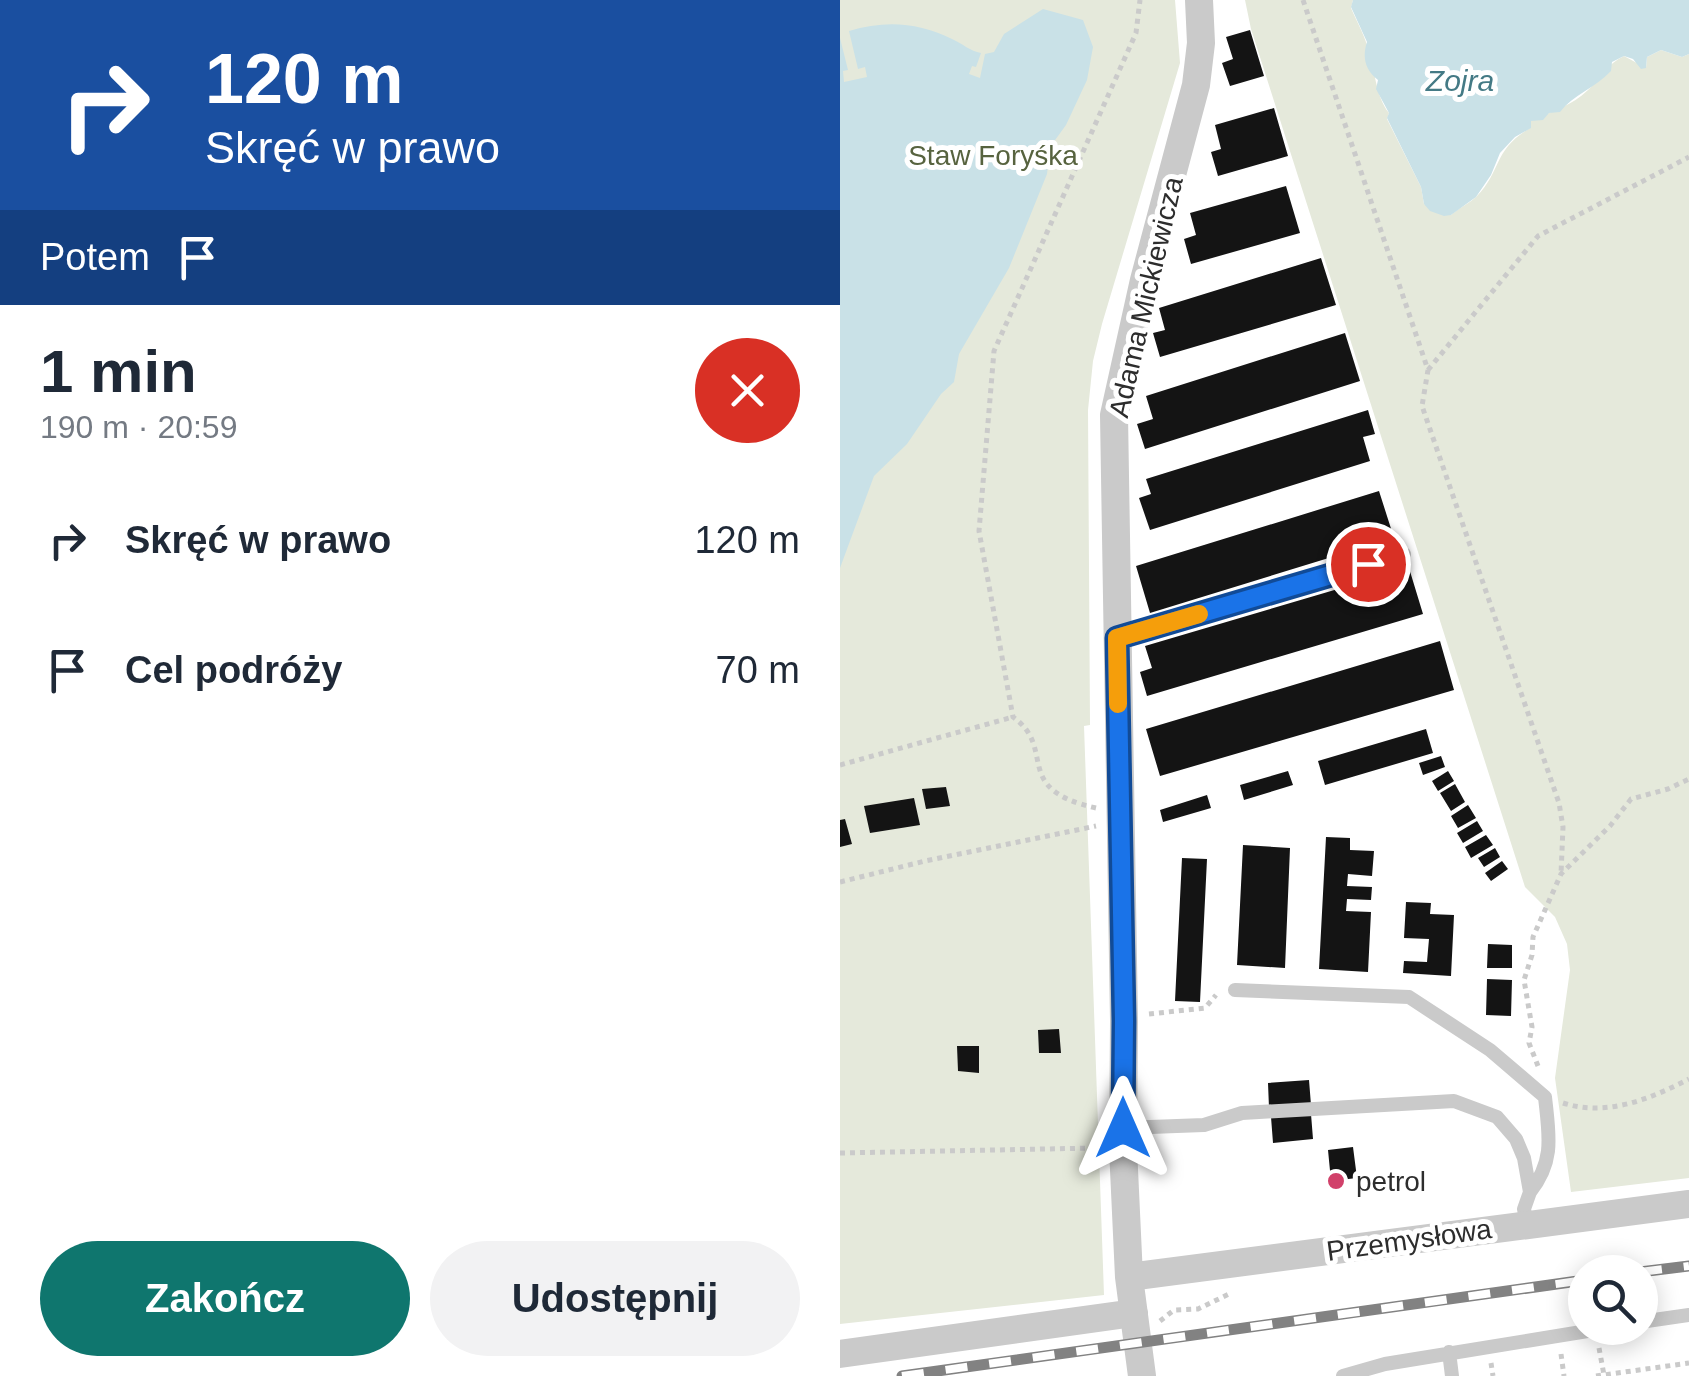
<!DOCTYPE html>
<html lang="pl">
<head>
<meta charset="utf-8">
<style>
  :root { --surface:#fff; --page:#f2f2f3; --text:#1f2937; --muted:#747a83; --accent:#0f766e }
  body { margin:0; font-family:Helvetica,sans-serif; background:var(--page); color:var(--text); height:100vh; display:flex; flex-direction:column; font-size:38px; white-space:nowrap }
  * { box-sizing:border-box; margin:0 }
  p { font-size:32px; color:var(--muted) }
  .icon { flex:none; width:55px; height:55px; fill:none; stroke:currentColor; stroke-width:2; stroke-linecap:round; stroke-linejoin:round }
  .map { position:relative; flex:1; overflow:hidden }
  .details { display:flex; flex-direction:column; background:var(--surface); width:840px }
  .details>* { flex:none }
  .top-card { background:#1a4fa0; color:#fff; overflow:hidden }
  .fabs { position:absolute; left:728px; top:1255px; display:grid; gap:20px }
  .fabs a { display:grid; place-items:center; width:90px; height:90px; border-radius:50%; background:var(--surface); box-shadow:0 5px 25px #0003; font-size:50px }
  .pin { position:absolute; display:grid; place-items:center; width:85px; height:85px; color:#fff; margin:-42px; border:5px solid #fff; border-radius:50%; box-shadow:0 2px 10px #0007 }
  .me { position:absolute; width:110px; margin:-55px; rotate:0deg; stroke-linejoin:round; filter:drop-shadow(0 0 8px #0008) }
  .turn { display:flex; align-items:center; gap:35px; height:210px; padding:0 40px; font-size:45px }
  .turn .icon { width:130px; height:130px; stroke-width:2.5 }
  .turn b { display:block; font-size:70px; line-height:85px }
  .then { display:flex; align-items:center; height:95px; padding:0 40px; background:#0003; gap:20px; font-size:38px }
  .round { display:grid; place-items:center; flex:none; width:105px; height:105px; border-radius:52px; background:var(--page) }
  .head { display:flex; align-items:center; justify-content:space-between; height:170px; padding:0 40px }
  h1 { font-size:60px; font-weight:600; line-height:75px }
  .primary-button { display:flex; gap:20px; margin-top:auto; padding:20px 40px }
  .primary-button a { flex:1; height:115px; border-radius:60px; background:var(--accent); color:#fff; font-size:40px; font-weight:600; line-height:115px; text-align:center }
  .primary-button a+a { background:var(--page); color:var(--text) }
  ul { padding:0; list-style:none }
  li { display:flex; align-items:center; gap:30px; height:130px; padding:0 40px }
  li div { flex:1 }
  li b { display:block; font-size:38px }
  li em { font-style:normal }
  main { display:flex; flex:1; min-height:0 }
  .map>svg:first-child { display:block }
</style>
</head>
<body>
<main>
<section class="details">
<div class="top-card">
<div class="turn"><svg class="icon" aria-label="right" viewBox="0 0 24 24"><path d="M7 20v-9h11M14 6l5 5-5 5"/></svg><div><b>120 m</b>Skręć w prawo</div></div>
<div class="then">Potem<svg class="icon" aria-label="arrive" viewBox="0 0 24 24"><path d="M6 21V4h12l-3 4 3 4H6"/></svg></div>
</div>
<div class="head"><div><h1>1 min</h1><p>190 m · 20:59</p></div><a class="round" style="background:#d93025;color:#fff"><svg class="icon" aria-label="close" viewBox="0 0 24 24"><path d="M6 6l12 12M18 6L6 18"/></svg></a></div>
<ul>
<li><svg class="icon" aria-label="right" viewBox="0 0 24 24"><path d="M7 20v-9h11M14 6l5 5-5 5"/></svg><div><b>Skręć w prawo</b></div><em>120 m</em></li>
<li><svg class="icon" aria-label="arrive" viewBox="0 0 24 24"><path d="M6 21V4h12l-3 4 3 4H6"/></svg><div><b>Cel podróży</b></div><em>70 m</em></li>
</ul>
<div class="primary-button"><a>Zakończ</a><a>Udostępnij</a></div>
</section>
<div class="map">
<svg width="849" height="1376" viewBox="0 0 849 1376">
  <rect width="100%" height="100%" fill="#fff"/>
  <path fill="#e5e9db" d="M0,0H335L340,63L262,324L253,361L248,410L250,725L244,726L264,1295L0,1324Z
    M405,0H513L511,8C516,20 523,32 527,45C535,67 535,96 549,113L547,119L581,187L584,204L611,215C619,208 630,203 637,196C662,170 653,150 690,128L691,121C711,111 732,106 748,90C761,78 767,64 784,56L806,68L807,57L821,50L842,57L849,54V1178L731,1192L715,1078L730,970L727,944L715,917L685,887L411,29Z"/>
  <path fill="#c9e1e7" d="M513,0H849V54L842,57L821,50L807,57L806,68L801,69L793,59L784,56L772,62L771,71C755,88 733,95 720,112L709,113L703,120L691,121V128L675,137L660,153L651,175L636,197L611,215L604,216L590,211L584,204L581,187L547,118L549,113L536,89L538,80C525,70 522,57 527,42L511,7Z
    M203,9L243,20L253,47L247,80L226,125L210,147L207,174L169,268L119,354L114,382L101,394L67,444L34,476L0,568V38L8,70L3,71L4,82L27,77L25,67L18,69L9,31C45,20 78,22 112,39C123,44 130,51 141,53L136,67L132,66L129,74L140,78L145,54L154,52L164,34Z"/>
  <path fill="#141414" d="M410,30L424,76L390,86L382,63L393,59L386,37Z
    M434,108L448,156L378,176L371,152L381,149L375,125Z
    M446,186L460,233L351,264L344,239L356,235L350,213Z
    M481,258L496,305L320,357L313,333L325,330L319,308Z
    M505,333L520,381L305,449L297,424L313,419L306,396Z
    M528,410L535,434L523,437L530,461L310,530L299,498L311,494L306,479Z
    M539,491L554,538L310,613L296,566Z
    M569,568L583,614L307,696L300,672L312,668L305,646Z
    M600,641L614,690L320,776L306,729Z
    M586,729L593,753L485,785L478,761Z
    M601,756L605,767L583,775L579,763Z
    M448,771L453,785L404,800L400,785Z
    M608,771L614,781L598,791L592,781Z
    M615,784L625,802L611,811L600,793Z
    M106,787L110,806L86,809L82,789Z
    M367,795L371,808L323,822L320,810Z
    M74,798L80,825L30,833L24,806Z
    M628,805L636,818L618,828L611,816Z
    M5,819L12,844L0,847V820Z
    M637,821L643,831L623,843L617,833Z
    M646,835L653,845L631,858L625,847Z
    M486,837L510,838V850L534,851L532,876L508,874L507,886L532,887L531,900L507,899L506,911L531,912L528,972L479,969Z
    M403,845L450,848L445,968L397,965Z
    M655,848L660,857L644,867L638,858Z
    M342,858L367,859L360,1002L335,1001Z
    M662,861L668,869L651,881L645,873Z
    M566,902L591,903L590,914L614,915L611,976L563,973L564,961L587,962L589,939L564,938Z
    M648,944L672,945V968H647Z
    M647,979L672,980L671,1016L646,1015Z
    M219,1029L221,1053H199L198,1030Z
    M117,1046H139V1073L118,1071Z
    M469,1080L471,1105L429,1108L428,1083Z
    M471,1114L473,1139L433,1143L431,1117Z
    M513,1147L517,1178L491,1181L488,1150Z"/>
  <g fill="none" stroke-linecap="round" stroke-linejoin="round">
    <path stroke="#cacaca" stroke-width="5" stroke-dasharray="5 5" stroke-linecap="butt" d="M463,0L588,370L582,406L719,803L723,827L721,874
      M588,370L698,236L849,157
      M0,765L173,717
      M256,808C170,789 218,749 173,717L139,531L154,351L296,33L300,0
      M0,882L85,861L256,826
      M309,1014L365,1008L376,995
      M698,1066L689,1043L692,1027L684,980L692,955L693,937L721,874L770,826L791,799L828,789L849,779
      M723,1103C767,1117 810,1099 849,1079
      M0,1153L257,1148
      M320,1321L334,1310L358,1309L391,1293
      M759,1348L764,1375
      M721,1354L724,1376
      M651,1363L653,1376
      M756,1376L849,1363"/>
    <path stroke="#cacaca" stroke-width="14" d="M278,638L564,554
      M395,990L569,997L650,1050L705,1097C709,1135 715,1161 690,1192
      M283,1128L364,1125L402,1113L614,1101L657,1117L676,1139L684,1158L690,1192L684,1209L687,1224
      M800,1322L849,1315
      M609,1352L612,1376
      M503,1376L545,1364L766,1328"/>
    <path stroke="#cacaca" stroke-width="28" d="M289,1277L849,1204
      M0,1354L294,1313
      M302,1376L289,1277L283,1148L284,1021L274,415L304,280L356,85L361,43L359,0"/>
    <g stroke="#828282" stroke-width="11">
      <path id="rail" d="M800,1272L849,1266
        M62,1376L745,1280"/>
    </g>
    <use href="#rail" stroke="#fff" stroke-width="8" stroke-dasharray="22" stroke-linecap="butt"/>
  </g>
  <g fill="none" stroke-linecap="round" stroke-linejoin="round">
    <g stroke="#114b97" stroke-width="25">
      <path id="route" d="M283,1128L284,1021L277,638L528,564"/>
    </g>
    <use href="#route" stroke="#1a73e8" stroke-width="18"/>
    <path stroke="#f59e0b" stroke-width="18" d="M278,704L277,638L359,614"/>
  </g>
  <circle fill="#d1416a" stroke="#fff" stroke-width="4" cx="496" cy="1181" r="10"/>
  <g text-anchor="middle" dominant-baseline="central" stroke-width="10" stroke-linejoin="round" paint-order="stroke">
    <g font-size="28" fill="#57633f" stroke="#fff">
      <text x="153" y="155">Staw Foryśka</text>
    </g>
    <g font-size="28" fill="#2d2d2d" stroke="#fff">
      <text transform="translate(306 297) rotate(-77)">Adama Mickiewicza</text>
      <text transform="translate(569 1240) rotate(-8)">Przemysłowa</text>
    </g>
    <g font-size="28" fill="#2d2d2d" stroke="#fff" text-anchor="start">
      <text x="516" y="1181">petrol</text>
    </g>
    <g font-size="30" font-style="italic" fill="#447a85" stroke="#fff">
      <text x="620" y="80">Zojra</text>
    </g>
  </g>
</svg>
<div class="fabs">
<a><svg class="icon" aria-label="search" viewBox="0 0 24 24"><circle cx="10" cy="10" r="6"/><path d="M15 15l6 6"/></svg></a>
</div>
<div class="pin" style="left:528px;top:564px;background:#d93025"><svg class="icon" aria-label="arrive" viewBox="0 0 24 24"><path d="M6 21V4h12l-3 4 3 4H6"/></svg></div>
<svg class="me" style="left:283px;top:1128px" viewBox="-20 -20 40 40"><path d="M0-17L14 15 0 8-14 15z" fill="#1a73e8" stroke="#fff" stroke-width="4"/></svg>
</div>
</main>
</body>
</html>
